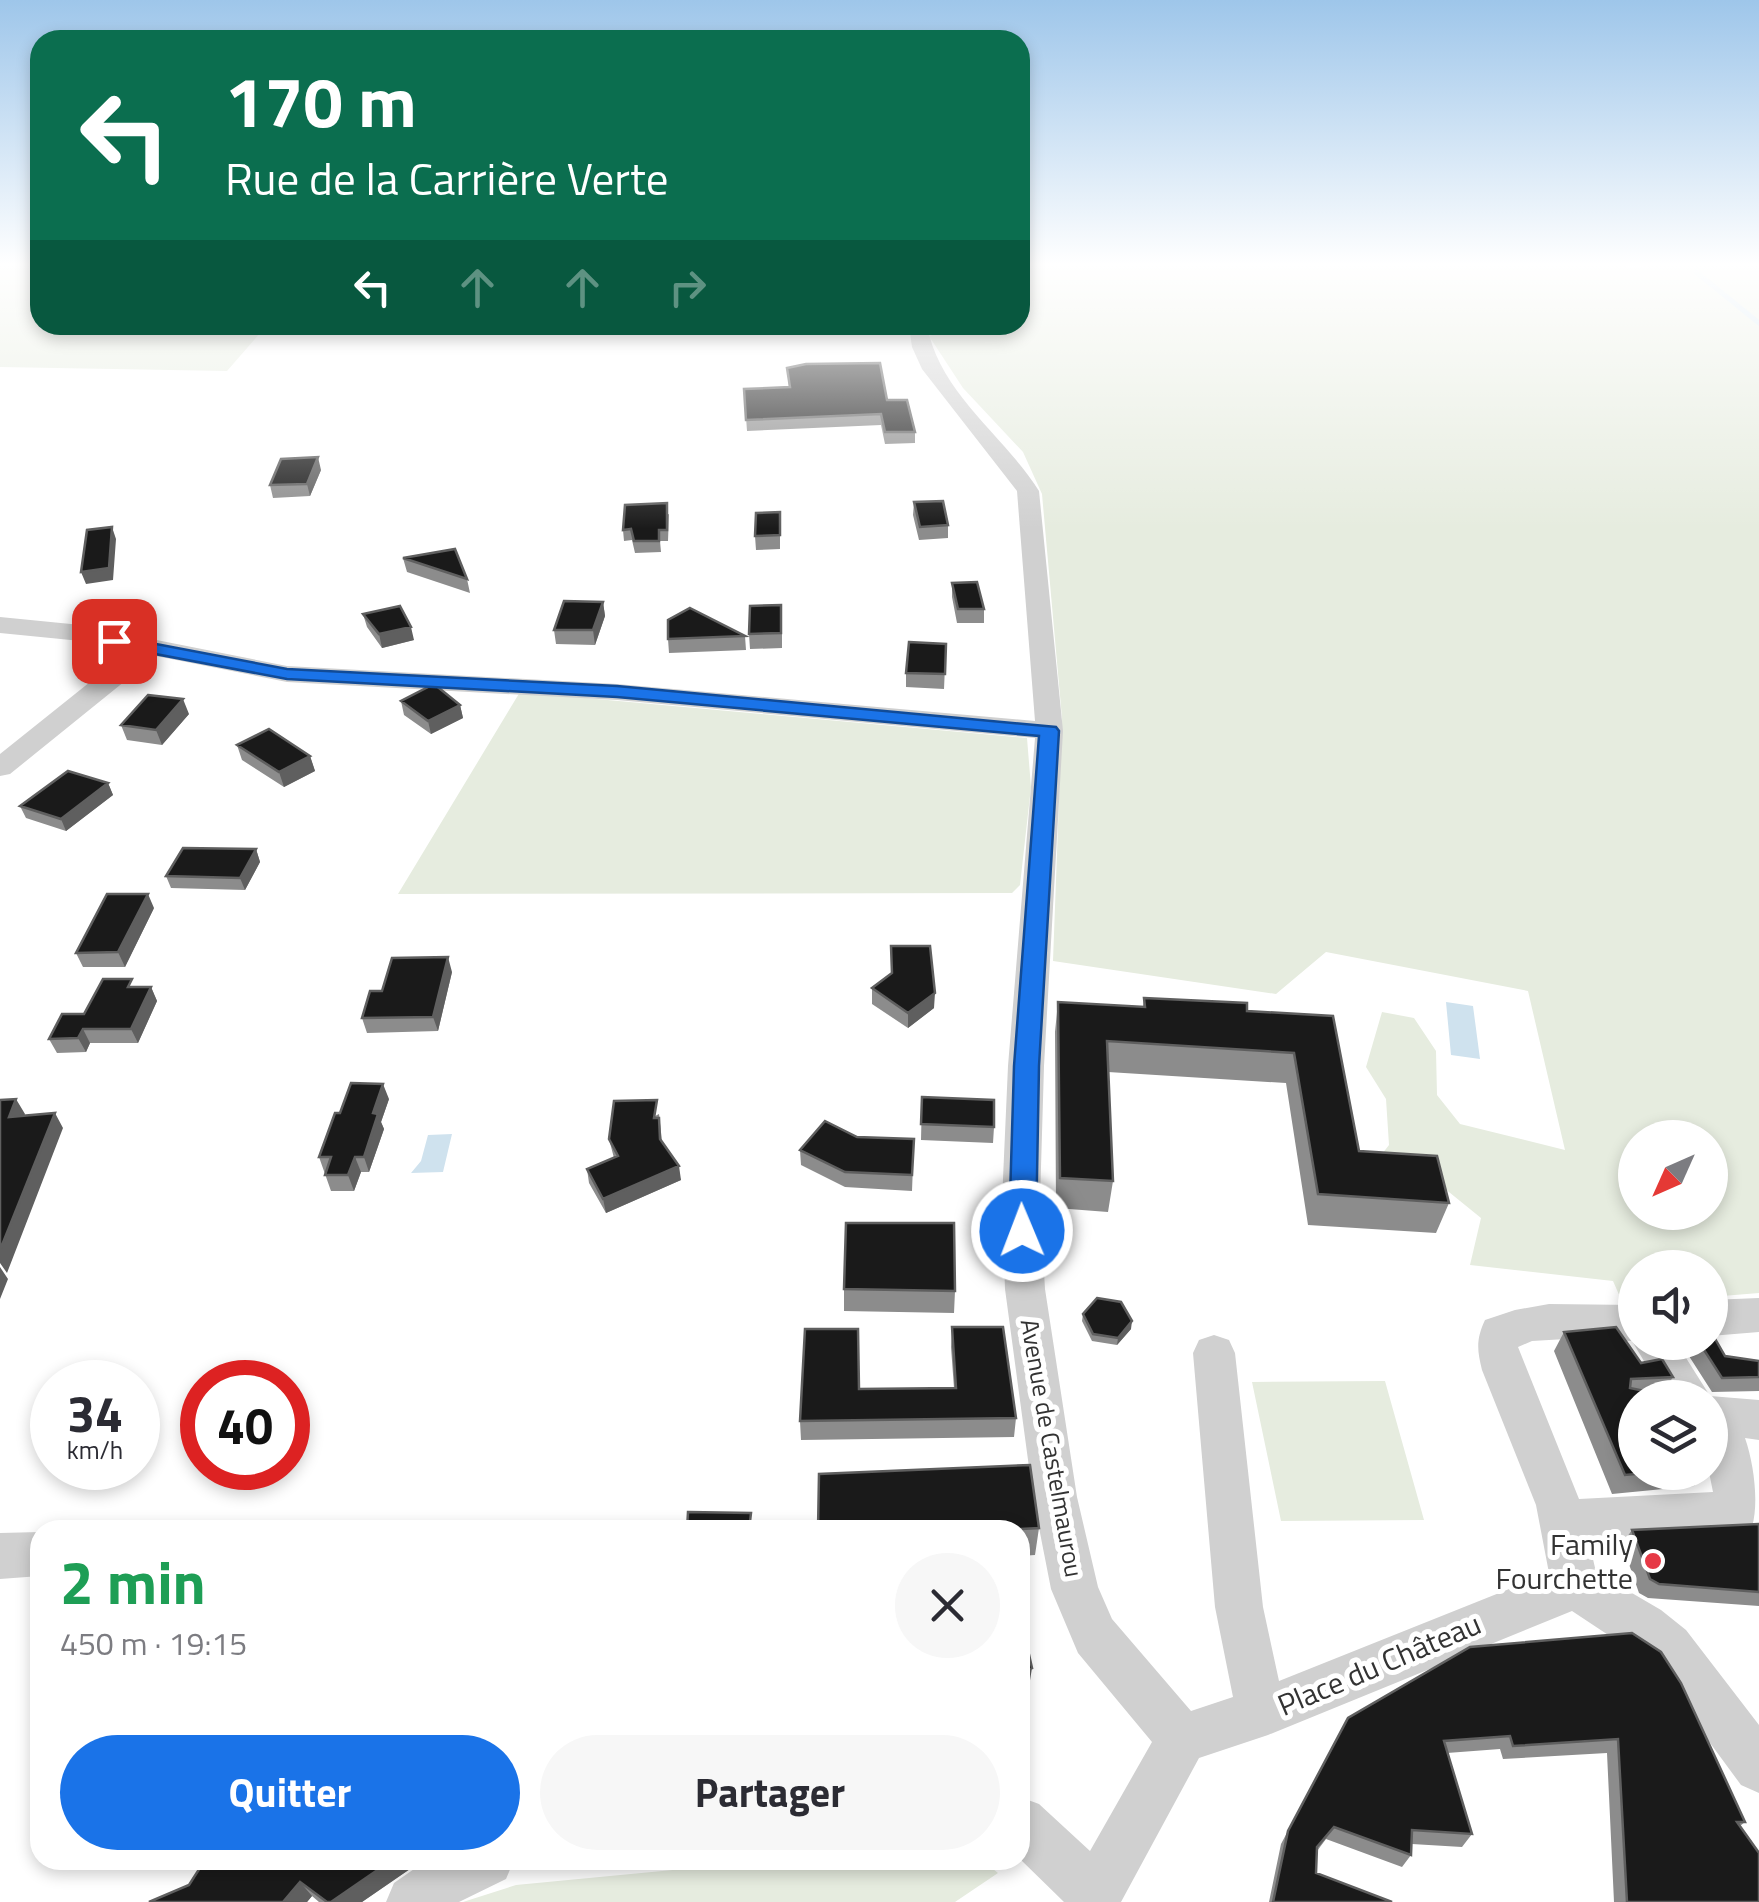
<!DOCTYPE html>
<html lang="fr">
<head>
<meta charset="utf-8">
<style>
  :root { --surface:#fff; --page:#f7f7f7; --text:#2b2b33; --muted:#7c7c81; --accent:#1a73e8 }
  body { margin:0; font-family:"Titillium Web",sans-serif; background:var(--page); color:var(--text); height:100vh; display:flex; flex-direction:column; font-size:38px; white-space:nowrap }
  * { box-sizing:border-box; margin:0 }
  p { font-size:32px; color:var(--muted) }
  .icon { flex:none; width:55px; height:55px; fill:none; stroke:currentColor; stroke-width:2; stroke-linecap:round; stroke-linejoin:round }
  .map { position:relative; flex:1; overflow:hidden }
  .panel { position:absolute; left:30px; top:1520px; width:1000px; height:350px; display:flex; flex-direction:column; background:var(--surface); border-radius:30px; box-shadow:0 5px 15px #0003 }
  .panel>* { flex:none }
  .top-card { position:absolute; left:30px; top:30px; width:1000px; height:305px; border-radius:30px; box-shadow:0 5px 15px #0003; background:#0b6e4f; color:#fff; overflow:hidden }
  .needle { width:65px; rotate:225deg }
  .fabs { position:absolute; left:1618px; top:1120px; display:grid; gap:20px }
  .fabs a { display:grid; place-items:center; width:110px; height:110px; border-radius:50%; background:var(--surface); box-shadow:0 5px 15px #0003; font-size:50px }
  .speed { position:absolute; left:30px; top:1360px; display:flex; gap:20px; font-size:50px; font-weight:700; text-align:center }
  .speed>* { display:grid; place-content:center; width:130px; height:130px; border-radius:50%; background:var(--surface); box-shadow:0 5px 15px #0003; line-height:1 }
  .speed small { font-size:25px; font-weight:400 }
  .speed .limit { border:15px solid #d22; background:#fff; color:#111 }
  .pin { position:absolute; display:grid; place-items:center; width:85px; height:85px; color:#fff; margin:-42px; border-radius:20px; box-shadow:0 5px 15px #0006 }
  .me { position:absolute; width:110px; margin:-55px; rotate:359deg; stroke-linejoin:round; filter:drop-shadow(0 0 8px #0008) }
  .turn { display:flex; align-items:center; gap:35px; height:210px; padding:0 30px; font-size:45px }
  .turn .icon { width:130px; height:130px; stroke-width:2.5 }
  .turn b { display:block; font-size:70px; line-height:85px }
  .lanes { display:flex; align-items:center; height:95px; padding:0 30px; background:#0003; justify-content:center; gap:50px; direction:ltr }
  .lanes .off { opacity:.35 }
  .round { display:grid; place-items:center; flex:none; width:105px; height:105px; border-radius:52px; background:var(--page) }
  .headline { display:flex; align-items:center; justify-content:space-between; height:170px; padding:0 30px }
  h1 { font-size:60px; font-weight:700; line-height:75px; color:#1e9e55 }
  .cta { display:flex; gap:20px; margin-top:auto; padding:20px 30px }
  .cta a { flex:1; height:115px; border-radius:60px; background:var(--accent); color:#fff; font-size:40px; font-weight:700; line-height:115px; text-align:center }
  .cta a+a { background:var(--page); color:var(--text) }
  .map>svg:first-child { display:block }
</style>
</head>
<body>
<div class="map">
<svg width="1759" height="1902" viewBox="0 0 1759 1902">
  <rect width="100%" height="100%" fill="#fff"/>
  <path fill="#e6ecdf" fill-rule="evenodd" d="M0,262H40V325H267L227,371L0,367Z
    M1020,262H1611L1632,268L1681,262H1759V1293L1710,1297V1268H1635V1305L1624,1306L1613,1281L1470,1265L1481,1218L1428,1175L1368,1172L1389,1145L1386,1099L1366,1067L1382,1012L1414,1018L1436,1051L1437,1095L1460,1124L1565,1150L1528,991L1326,952L1276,994L1053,961L1062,718L1042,494L1023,452L963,388L929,336L949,330L948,325H1020ZM1635,1138H1710V1212H1635Z
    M520,692L1027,738L1031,787L1020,885L1012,893L398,894Z
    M1385,1381L1424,1520L1281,1521L1252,1382Z
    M778,1860H982L998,1873L955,1902H463L516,1885Z"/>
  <path fill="#cfe2ee" d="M1446,1002L1473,1006L1480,1059L1451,1055Z
    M452,1134L443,1172L411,1173L421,1161L428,1135Z"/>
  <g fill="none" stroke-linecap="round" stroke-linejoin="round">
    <path stroke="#cfe2ee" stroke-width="5" d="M1696,272L1759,323"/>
    <path fill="#d0d0d0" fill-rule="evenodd" d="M909,325H927C939,393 1004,435 1039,491L1063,731L1044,1066L1040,1201L1045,1289L1077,1497L1098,1587L1112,1619L1191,1711L1233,1697L1215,1607L1193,1353L1199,1340L1214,1335L1229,1340L1235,1353L1263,1607L1279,1681L1549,1573L1536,1505L1482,1370C1477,1350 1476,1339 1485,1320L1515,1310L1549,1304L1635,1305V1342H1676L1710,1396L1759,1400V1440L1745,1438C1754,1464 1759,1503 1752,1527L1736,1534L1589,1542L1596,1572L1661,1610L1686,1630L1759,1725V1793L1741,1785L1652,1664L1572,1611L1268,1735L1199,1758L1121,1902H1064L1020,1859V1797L1039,1804L1090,1851L1152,1742L1078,1653L1051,1589L1033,1497L1005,1289L1002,1201L1008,1066L1035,738L617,700L287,682L156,656L10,774L0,776V754L130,650L81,641L0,633V617L81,625L287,666L617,684L1035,721L1017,491L922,369L912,347ZM1566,1339L1632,1341L1666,1398H1710L1709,1472L1713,1492L1579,1499L1518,1347L1532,1341Z
      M1759,1298V1332L1710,1336V1300Z
      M40,1532V1576L0,1579V1533Z
      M427,1860H514L506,1879L459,1902H386L394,1883Z"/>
  </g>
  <path fill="#8c8c8c" d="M787,368L887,400L915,432V443L885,444L881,425L747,431L744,389L789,387Z
    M321,470L310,496L273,498L270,485Z
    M914,502L948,525V538L919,540L913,515Z
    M780,512V549L756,550L755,536Z
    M669,514L668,541H660L661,552L635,553L632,540L624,541L623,530Z
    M403,558L467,579L470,593L407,572Z
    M952,583L984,609V623H957L952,597Z
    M603,602L605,616L595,645L556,644L554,630Z
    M363,614L414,640L382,648L367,627Z
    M782,620V648L750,649L749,634Z
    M745,636L746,650L669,653L668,639Z
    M946,644L944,689L906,687V673Z
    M401,701L460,705L463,718L431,734L404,715Z
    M189,714L162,745L127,740L121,725Z
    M237,745L310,756L315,771L284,787L242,760Z
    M108,783L113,795L66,831L26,818L20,806Z
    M256,849L260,862L245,890L171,888L166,876Z
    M154,908L125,967H83L76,953Z
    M891,946L934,1008L908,1028L872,1004V988L891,974Z
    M452,972L438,1031L367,1033L362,1018L382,991Z
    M136,987H151L157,1001L138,1043H90L86,1052L57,1053L49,1039L84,1014Z
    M1144,998L1247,1011L1333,1016L1359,1151L1449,1203L1436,1233L1308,1225L1286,1083L1108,1072L1113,1181L1108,1212L1056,1208L1055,1032L1058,1002L1143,1007Z
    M922,1097L994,1127L993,1143L921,1140Z
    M389,1099L381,1122L384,1129L369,1172H361L354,1191H331L319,1157L340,1113Z
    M659,1114L662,1141L681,1180L606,1213L589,1183L587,1169L614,1158L609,1139Z
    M857,1137L914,1139L912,1191L845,1187L801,1165L800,1150Z
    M844,1289L955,1291L954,1313L844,1311Z
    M1083,1314L1131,1329L1117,1345L1092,1341L1082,1321Z
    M952,1327L1016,1418L1014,1437L801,1440L800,1421L859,1389L954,1388L951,1347Z
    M1564,1332L1641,1363L1673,1377L1662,1394L1635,1472H1704L1694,1486L1612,1494L1554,1351Z
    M1680,1342H1710L1725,1356L1759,1361V1391L1712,1392Z
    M1759,1524V1606L1648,1598L1639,1593L1622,1544L1632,1530Z
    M1039,1528L1035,1555L1020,1556V1530H818Z
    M1632,1633L1745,1822L1740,1826L1759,1902H1614L1607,1753L1503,1759L1500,1749L1447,1753L1472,1834L1462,1847L1412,1844L1411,1855L1402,1867L1326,1839L1317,1851L1316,1873L1392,1902H1269L1281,1844L1348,1718Z
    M205,1860H423L362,1902H319L312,1896L307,1902H149L189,1885Z"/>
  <path fill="#5f5f5f" d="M318,457L321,470L310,496L307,484Z
    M112,527L116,539L113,580L86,584L81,572Z
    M603,602L605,616L595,645L593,630Z
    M411,627L414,640L382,648L379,634Z
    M183,699L189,714L162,745L156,730Z
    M460,705L463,718L431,734L428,721Z
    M310,756L315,771L284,787L279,772Z
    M108,783L113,795L66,831L61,819Z
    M256,849L260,862L245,890L240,878Z
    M148,894L154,908L125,967L118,952Z
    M448,957L452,972L438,1031L433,1017Z
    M151,987L157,1001L138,1043L131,1029Z
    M935,993L934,1008L908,1028V1013Z
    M83,1029L90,1043L86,1052L78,1038Z
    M383,1084L389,1099L381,1122L384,1129L369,1172L364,1157L373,1113Z
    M16,1099L25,1114L18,1133L9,1117Z
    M55,1113L63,1128L7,1273L0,1263V1250Z
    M355,1157L361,1172L354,1191L348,1175Z
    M679,1166L681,1180L606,1213L603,1199Z
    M0,1267L8,1279L0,1299Z
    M1132,1321L1131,1329L1117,1345L1118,1338Z
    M1032,1668L1028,1693L1020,1695V1671Z
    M392,1860H423L362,1902H331Z
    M300,1882L312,1896L307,1902H283Z"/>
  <path fill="#1a1a1a" stroke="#5f5f5f" stroke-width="2.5" d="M880,363L887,400H907L915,432H885L881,414L746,420L744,389L790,387L787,368L806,364Z
    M318,457L307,484L270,485L281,459Z
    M943,501L948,525L920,527L914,502Z
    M667,503V530H659V541H634L631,529L623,530L625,505Z
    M780,512V535L755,536L756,513Z
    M112,527L109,568L81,572L87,530Z
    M455,549L467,579L403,558Z
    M977,582L984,609H958L952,583Z
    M564,601L603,602L593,630H554Z
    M781,605V633L749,634L750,606Z
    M400,606L411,627L379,634L363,614Z
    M690,608L745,636L668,639V620Z
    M909,642L946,644L945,674L906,673Z
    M434,684L460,705L428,721L401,701Z
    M148,695L183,699L156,730L121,725Z
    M269,729L310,756L279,772L237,745Z
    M68,771L108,783L61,819L20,806Z
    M183,848L256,849L240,878L166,876Z
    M107,894H148L118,952L76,953Z
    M891,946H930L935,993L908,1013L872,988L892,973Z
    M448,957L433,1017L362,1018L370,991H382L392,958Z
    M103,979H132L128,987H151L131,1029H83L78,1038L49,1039L62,1014H84Z
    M1144,998L1247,1003V1011L1333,1016L1359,1151L1437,1156L1449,1203L1318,1194L1294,1053L1107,1041L1113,1181L1060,1178L1058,1002L1145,1007Z
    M351,1083L383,1084L373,1113L378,1114L364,1157H355L348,1175H325L331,1157H319L335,1113H340Z
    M922,1097L994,1100V1127L921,1124Z
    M16,1099L9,1117L55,1113L0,1250V1100Z
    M657,1100L654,1118H659L660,1139L679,1166L603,1199L587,1169L618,1156L609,1139L614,1101Z
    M825,1121L857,1137L914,1139L912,1175L845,1172L800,1150Z
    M846,1223H954L955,1291L844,1289Z
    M1097,1298L1121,1302L1132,1321L1118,1338L1093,1334L1083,1314Z
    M952,1327H1003L1016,1418L800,1421L805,1329H858L859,1389L956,1388Z
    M1616,1327L1641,1363L1662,1359L1673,1377L1631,1379L1630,1388L1669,1396L1670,1398H1635V1472H1657L1625,1475L1564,1332Z
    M1710,1330L1725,1356L1759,1361V1377L1722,1378L1699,1342H1710Z
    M1030,1465L1039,1528L1021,1529L1020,1531L818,1530L819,1474Z
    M688,1512L751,1513L749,1530H687Z
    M1759,1524V1592L1659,1584L1650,1579L1632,1530Z
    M1020,1614L1032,1668L1020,1671Z
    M1632,1633L1661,1652L1681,1683L1745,1822H1737L1759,1853V1902H1627L1618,1739L1513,1746L1510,1736L1444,1741L1472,1834L1412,1830L1411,1855L1334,1827L1317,1847L1316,1873L1392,1902H1273L1288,1831L1348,1718L1470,1647Z
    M205,1860H392L331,1902H327L300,1882L283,1902H149L189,1885Z"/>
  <linearGradient id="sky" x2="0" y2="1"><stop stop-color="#9ec6ea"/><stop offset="0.5" stop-color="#fff"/><stop offset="1" stop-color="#fff" stop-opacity="0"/></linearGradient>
  <rect width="1759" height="529" fill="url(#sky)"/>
  <path fill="#1a73e8" stroke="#114b97" stroke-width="2.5" d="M114,636L287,669L617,686L1056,727L1059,731L1039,1066L1036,1231L1032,1239L1022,1242L1013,1239L1009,1231L1014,1066L1039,736L617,697L287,679L108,645L105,641Z"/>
  <circle fill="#e63946" stroke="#fff" stroke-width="4" cx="1653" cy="1561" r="10"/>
  <g text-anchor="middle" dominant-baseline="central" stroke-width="10" stroke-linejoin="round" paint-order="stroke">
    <g font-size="25" fill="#333" stroke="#fff">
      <text transform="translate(1052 1448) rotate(80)">Avenue de Castelmaurou</text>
    </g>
    <g font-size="30" fill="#333" stroke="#fff" text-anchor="end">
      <text x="1633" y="1544">Family<tspan x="1633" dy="34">Fourchette</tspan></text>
    </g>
    <g font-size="30" fill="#333" stroke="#fff">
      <text transform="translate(1379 1664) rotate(-23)">Place du Château</text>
    </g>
  </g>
</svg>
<div class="fabs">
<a><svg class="needle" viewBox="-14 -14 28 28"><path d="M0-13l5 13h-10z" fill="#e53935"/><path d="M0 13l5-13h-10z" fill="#7c7c81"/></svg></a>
<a><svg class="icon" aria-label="sound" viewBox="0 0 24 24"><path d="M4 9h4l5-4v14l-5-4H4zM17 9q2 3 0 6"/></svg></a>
<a><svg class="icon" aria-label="layers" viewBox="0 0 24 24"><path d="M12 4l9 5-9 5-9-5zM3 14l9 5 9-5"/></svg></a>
</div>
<div class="speed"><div>34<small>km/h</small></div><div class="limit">40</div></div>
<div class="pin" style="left:114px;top:641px;background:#d93025"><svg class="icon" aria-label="arrive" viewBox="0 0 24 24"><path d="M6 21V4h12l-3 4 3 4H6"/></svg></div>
<svg class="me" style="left:1022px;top:1231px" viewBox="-20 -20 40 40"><circle r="17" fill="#1a73e8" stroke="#fff" stroke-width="3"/><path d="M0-11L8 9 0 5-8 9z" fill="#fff"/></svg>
<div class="top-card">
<div class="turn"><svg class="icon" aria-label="left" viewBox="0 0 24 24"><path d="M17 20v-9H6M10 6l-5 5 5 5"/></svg><div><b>170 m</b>Rue de la Carrière Verte</div></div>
<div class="lanes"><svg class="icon" aria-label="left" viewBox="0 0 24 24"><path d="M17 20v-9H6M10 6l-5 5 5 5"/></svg><svg class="icon off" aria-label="ahead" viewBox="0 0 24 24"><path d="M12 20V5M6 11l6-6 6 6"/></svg><svg class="icon off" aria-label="ahead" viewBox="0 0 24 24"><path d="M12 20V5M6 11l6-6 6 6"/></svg><svg class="icon off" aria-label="right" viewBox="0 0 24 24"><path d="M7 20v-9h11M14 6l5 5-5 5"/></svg></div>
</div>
<section class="panel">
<div class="headline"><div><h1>2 min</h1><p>450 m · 19:15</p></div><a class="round"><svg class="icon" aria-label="close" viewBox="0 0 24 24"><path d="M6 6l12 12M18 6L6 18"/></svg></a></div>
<div class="cta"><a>Quitter</a><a>Partager</a></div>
</section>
</div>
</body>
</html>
